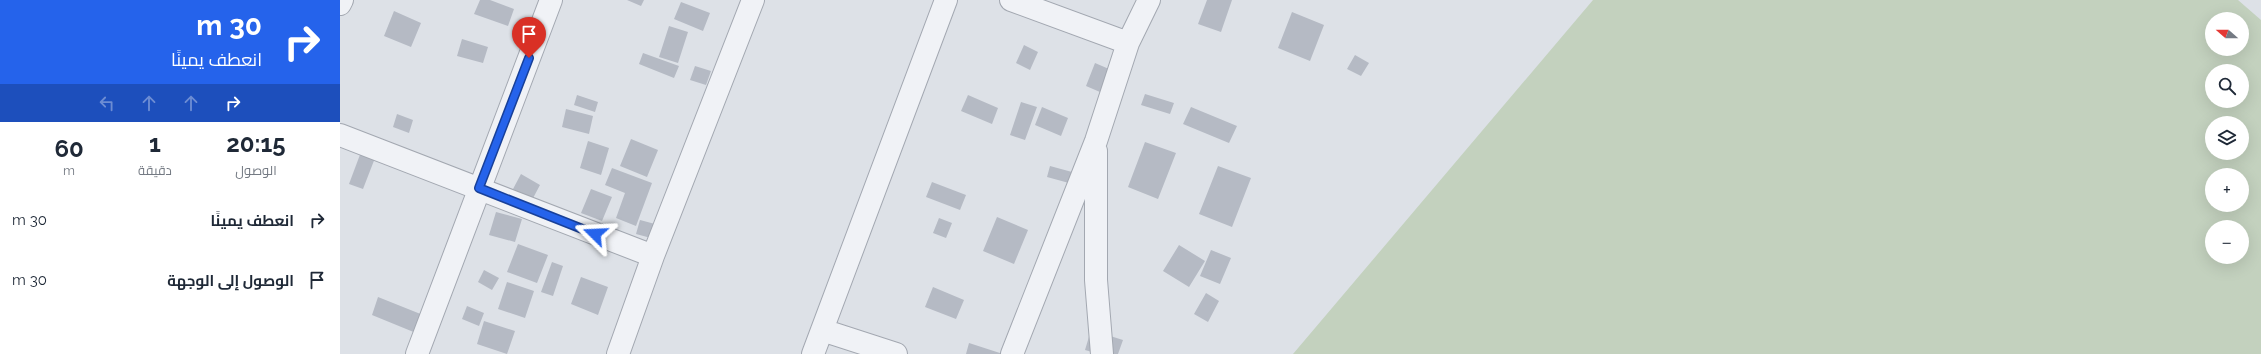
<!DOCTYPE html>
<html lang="ar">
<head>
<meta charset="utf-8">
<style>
  :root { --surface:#fff; --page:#f6f6f7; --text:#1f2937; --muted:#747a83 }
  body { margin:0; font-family:Raleway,Cairo,sans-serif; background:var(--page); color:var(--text); direction:rtl; height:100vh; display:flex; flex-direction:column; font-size:15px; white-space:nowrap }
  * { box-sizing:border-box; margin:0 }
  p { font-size:13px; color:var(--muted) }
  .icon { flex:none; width:22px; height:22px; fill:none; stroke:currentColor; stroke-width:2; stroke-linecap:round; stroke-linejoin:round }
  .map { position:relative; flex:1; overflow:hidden; direction:ltr }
  .sheet { display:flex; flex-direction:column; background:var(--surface); width:340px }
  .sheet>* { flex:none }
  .banner { background:#2563eb; color:#fff; overflow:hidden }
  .needle { width:26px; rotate:290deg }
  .buttons { position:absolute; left:1865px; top:12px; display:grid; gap:8px }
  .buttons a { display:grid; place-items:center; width:44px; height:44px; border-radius:50%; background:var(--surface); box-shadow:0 4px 16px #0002; font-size:20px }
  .pin { position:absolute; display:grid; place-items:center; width:34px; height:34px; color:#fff; margin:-41px -17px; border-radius:50% 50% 50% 0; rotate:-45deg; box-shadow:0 0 4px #0007 }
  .pin .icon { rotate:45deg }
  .me { position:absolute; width:44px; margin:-22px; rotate:291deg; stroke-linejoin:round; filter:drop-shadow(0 0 3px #0008) }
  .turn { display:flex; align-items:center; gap:14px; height:84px; padding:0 12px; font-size:18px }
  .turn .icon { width:52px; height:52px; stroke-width:2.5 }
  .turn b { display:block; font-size:28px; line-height:34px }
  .lanes { display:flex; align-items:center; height:38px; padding:0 12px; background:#0003; justify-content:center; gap:20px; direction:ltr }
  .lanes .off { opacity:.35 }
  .eta { display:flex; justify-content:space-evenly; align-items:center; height:68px; text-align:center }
  .eta b { font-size:24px; font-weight:700; line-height:28px }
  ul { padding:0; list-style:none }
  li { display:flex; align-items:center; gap:12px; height:60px; padding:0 12px }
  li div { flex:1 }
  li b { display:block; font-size:15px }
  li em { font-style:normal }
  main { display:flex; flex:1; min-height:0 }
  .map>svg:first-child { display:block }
</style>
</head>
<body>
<main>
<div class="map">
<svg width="1921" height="354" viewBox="0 0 1921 354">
  <rect width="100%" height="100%" fill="#dde1e7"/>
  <path fill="#c3d1be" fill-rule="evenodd" d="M1253,0H1898L1921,20V354H953ZM1872,19H1902V49H1872ZM1872,71H1902V101H1872ZM1872,123H1902V153H1872ZM1872,175H1902V205H1872ZM1872,227H1902V257H1872Z"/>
  <path fill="#b5bac4" d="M140,0H150L174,9L168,26L134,14Z
    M287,0H304L301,6Z
    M867,0H892L881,32L858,24Z
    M341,2L370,13L363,31L334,19Z
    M54,11L81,23L71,47L44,36Z
    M952,12L984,25L970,61L938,48Z
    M329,26L348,32L338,63L319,57Z
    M122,39L148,47L143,63L117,56Z
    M684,45L698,52L690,70L676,63Z
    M303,53L339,66L334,78L299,64Z
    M1015,55L1029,63L1021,76L1007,69Z
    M755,63L769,69L760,92L746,86Z
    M355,66L371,71L366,85L350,80Z
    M805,94L834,103L830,114L801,105Z
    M237,95L258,102L255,112L234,105Z
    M628,95L658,108L652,124L621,111Z
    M681,102L697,107L685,140L670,135Z
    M702,107L728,118L721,136L695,125Z
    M851,107L897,126L889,143L843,124Z
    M226,109L253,116L249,134L222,127Z
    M57,114L73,120L69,133L53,127Z
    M291,139L318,150L307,177L280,166Z
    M248,141L269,148L261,175L240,168Z
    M805,142L836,153L818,199L788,187Z
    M21,152L35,158L23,189L9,184Z
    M710,166L732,172L729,183L707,177Z
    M878,166L911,178L892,227L859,214Z
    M272,168L312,183L296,226L276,218L285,193L265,185Z
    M181,174L200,185L192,200L173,189Z
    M592,182L626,195L620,210L586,197Z
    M251,189L272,197L262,221L241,213Z
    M156,212L182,219L175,242L149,235Z
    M657,217L688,230L674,264L643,251Z
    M599,218L612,223L606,238L593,233Z
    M300,220L315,224L311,238L296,234Z
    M178,244L208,255L197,283L167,272Z
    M839,245L865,261L849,287L823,271Z
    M871,250L891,258L880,284L860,276Z
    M212,262L223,266L213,296L201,292Z
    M144,270L159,278L152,290L138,282Z
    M241,277L268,287L258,315L231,304Z
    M167,282L194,291L185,318L158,309Z
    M593,287L624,300L616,319L585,307Z
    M866,293L879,301L868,322L854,314Z
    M38,297L83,315L76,333L32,315Z
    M127,306L144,313L139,326L122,319Z
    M144,321L175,331L167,354L137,344Z
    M751,330L783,340L778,354H759L745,350Z
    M629,343L663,354H626Z"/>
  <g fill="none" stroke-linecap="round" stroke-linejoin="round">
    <g stroke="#a3a8b1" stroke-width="24">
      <path id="street" d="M671,0L788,43
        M0,4L2,0
        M0,135L313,256
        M756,151V280L762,354
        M482,330L556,354
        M77,354L211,0
        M278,354L313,256L413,0
        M473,354L606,0
        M672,354L756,141L788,43L809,0"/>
    </g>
    <use href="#street" stroke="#f0f2f6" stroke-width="22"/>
  </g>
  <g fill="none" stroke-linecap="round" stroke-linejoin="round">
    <g stroke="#184099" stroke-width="10">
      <path id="route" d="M189,58L139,188L255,234"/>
    </g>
    <use href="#route" stroke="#2563eb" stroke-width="7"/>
  </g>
</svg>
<div class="buttons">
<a><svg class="needle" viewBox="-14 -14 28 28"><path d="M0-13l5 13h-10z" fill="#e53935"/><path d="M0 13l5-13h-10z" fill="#747a83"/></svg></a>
<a><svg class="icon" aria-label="search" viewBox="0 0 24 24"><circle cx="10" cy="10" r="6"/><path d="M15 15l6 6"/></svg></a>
<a><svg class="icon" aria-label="layers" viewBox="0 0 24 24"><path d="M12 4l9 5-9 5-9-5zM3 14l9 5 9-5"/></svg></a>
<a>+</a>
<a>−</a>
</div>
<div class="pin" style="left:189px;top:58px;background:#d93025"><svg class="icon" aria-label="arrive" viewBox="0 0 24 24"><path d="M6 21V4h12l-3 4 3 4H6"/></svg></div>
<svg class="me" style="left:255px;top:234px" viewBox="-20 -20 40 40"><path d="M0-17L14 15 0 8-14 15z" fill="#2563eb" stroke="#fff" stroke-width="4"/></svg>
</div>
<section class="sheet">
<div class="banner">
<div class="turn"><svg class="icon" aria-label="right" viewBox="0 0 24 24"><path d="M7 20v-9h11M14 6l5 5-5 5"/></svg><div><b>30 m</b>انعطف يمينًا</div></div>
<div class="lanes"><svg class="icon off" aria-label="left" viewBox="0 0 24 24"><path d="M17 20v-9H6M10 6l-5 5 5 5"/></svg><svg class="icon off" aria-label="ahead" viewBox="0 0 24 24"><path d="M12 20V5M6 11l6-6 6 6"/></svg><svg class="icon off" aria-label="ahead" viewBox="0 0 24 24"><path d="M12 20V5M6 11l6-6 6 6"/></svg><svg class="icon" aria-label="right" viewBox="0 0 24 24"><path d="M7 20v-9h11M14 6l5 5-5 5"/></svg></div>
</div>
<div class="eta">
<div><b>20:15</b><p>الوصول</p></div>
<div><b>1</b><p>دقيقة</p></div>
<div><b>60</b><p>m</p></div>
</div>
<ul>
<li><svg class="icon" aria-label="right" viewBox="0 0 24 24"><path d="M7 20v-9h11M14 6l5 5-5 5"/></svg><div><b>انعطف يمينًا</b></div><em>30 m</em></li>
<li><svg class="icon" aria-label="arrive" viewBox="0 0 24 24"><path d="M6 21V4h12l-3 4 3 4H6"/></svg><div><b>الوصول إلى الوجهة</b></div><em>30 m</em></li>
</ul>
</section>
</main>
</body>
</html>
